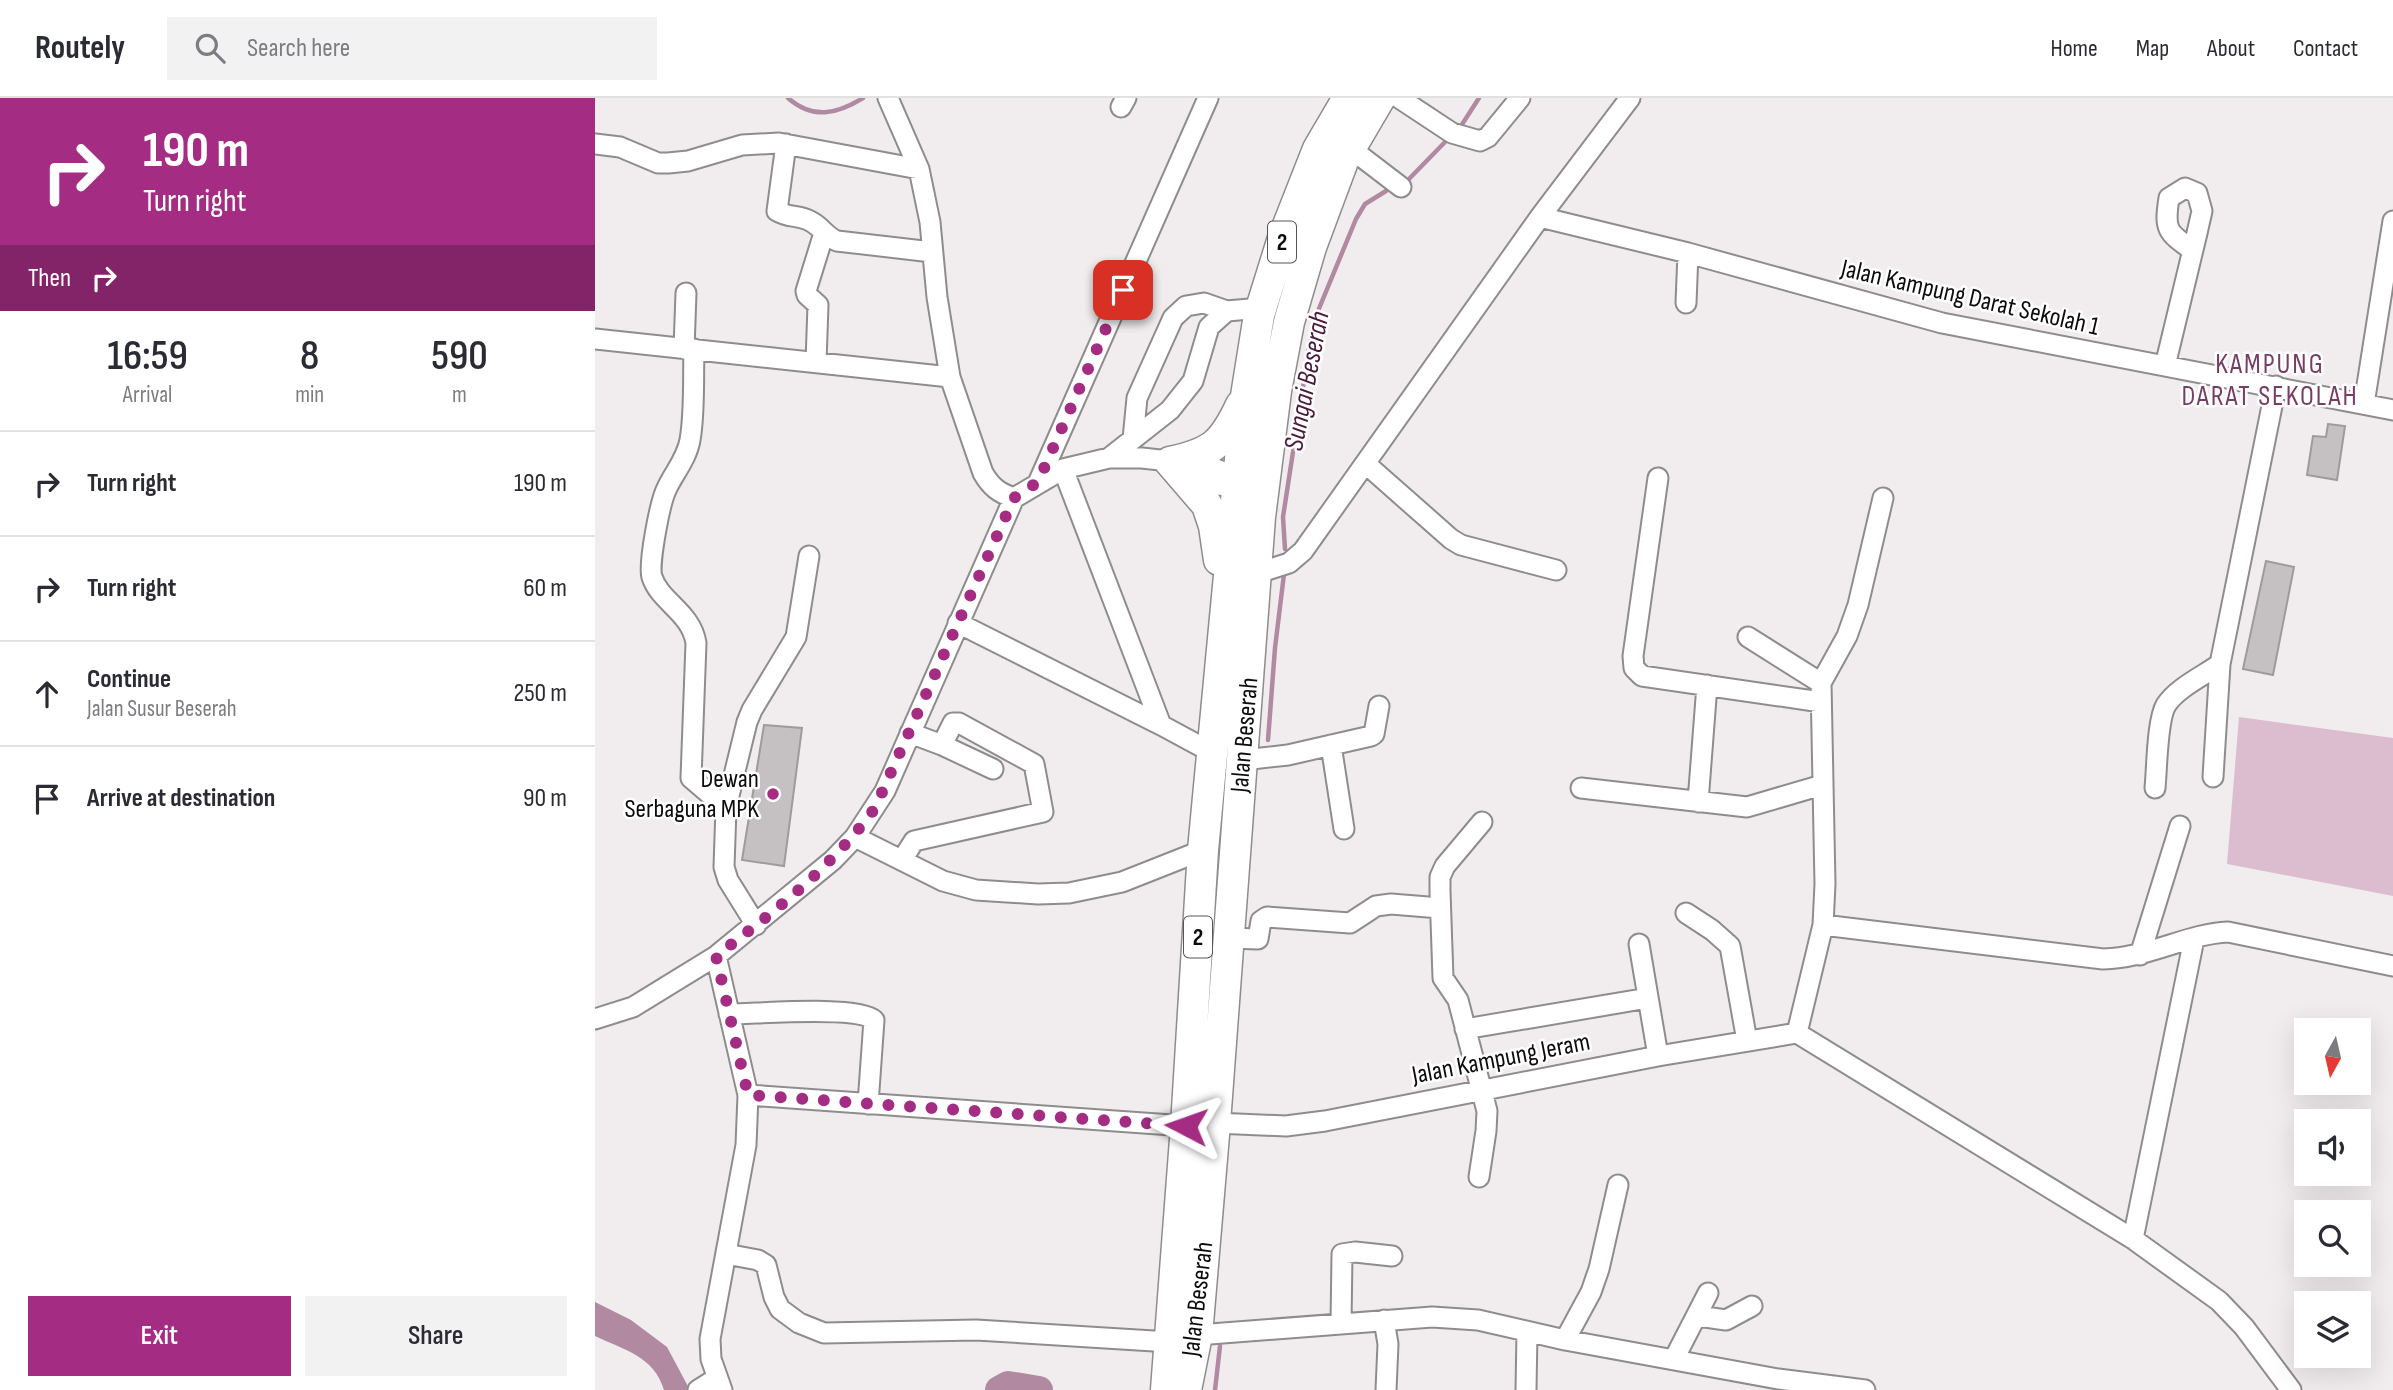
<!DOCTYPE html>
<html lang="en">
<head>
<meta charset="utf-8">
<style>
  :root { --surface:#fff; --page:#f2f2f3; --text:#2b2b33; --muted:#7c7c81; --line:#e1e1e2; --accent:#a42c82 }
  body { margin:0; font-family:"Sofia Sans Condensed",sans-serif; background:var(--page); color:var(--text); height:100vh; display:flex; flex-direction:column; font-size:26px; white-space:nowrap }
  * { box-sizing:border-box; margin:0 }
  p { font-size:23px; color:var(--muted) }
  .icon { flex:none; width:38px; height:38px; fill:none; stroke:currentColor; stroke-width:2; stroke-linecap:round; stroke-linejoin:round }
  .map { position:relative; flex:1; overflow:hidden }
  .side { display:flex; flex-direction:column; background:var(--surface); width:595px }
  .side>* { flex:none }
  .hud { background:#a42c82; color:#fff; overflow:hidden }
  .needle { width:46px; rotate:188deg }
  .buttons { position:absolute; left:1699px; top:920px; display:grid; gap:14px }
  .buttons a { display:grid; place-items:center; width:77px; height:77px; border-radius:0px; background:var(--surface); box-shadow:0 7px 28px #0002; font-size:35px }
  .pin { position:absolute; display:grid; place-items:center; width:60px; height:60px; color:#fff; margin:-30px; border-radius:14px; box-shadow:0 4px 10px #0006 }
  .me { position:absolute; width:77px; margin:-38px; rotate:274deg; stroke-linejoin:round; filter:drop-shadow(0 0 5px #0008) }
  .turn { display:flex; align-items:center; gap:24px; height:147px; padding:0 28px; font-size:32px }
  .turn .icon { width:91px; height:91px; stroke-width:2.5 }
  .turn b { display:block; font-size:49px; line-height:60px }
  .then { display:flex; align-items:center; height:66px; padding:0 28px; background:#0003; gap:14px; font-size:26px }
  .eta { display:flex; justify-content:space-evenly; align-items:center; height:119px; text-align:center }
  .eta b { font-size:42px; font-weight:600; line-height:49px }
  .action { display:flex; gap:14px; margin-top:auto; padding:14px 28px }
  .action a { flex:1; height:80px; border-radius:0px; background:var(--accent); color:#fff; font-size:28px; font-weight:600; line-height:80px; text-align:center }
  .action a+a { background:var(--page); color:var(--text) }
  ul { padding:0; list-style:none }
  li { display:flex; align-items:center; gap:21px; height:105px; padding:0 28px; border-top:2px solid var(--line) }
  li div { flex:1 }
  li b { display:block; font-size:26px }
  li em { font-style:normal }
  header { display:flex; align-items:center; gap:42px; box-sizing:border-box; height:98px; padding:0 35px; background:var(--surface); border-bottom:2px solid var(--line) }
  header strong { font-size:33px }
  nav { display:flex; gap:38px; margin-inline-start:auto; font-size:24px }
  .search { width:490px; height:63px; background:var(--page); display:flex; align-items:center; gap:18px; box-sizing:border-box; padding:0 24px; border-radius:0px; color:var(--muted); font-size:26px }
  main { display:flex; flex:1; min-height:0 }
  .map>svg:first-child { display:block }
</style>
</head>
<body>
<header>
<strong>Routely</strong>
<div class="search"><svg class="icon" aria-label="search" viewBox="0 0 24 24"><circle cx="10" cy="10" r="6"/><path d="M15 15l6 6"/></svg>Search here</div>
<nav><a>Home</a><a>Map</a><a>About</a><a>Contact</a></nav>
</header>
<main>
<section class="side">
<div class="hud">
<div class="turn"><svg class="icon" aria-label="right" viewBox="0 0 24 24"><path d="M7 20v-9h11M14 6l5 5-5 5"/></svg><div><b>190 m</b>Turn right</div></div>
<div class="then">Then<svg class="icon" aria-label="right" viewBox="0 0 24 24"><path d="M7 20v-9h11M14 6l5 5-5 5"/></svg></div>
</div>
<div class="eta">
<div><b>16:59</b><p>Arrival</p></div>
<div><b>8</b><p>min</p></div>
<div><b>590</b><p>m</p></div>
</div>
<ul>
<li><svg class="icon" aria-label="right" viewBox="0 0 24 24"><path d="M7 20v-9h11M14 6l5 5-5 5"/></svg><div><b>Turn right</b></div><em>190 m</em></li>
<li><svg class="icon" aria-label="right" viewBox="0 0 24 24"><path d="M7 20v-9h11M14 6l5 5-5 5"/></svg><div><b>Turn right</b></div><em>60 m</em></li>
<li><svg class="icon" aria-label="ahead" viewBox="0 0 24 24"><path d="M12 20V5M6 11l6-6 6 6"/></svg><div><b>Continue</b><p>Jalan Susur Beserah</p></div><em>250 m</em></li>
<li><svg class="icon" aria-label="arrive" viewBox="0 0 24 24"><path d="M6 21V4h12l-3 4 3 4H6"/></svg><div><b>Arrive at destination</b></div><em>90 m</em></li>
</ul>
<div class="action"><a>Exit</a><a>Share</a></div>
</section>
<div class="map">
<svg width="1798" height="1292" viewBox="0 0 1798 1292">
  <rect width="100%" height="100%" fill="#f1edef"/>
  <path fill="#dbbdcf" d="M1644,619L1798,640V798L1632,766Z"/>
  <path fill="#b18aa2" d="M0,1204L36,1222L72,1249L95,1292H69C59,1258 29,1252 0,1238Z"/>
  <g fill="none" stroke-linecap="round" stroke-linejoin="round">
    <path stroke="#b18aa2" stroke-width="4.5" d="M193,0C218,22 242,16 268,0
      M866,28L884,0
      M814,81L851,43
      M690,451L688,419L716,237L723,213L761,121L770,106L791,93
      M673,642L680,550L689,476
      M620,1292L625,1248"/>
    <path stroke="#b18aa2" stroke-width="28" d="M404,1292L413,1287L444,1292"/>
  </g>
  <path fill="#c5c1c3" stroke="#9e9b9c" stroke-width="2" d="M1733,326L1750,328L1742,382L1712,377L1718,338L1731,339Z
    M1671,463L1699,469L1678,577L1648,571Z
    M169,627L207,630L189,768L147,762Z"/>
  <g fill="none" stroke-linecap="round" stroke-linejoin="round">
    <g stroke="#8f8c8d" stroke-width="23">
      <path id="minor" d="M293,0L324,71L335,124L342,199L355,279L388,375C396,389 404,395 419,400
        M804,0L857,35L885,43L893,39L925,0
        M526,9L531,0
        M0,46L25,49L63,65H73L93,63L147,47L184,45L324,71
        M191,46L182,113C193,120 205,117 215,123C226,128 231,139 242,143L337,154
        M755,50L806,89
        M945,119L1093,155L1347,225L1798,312
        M1091,205L1093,155
        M0,241L355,279
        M89,251L91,195
        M99,251C98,281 100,313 95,342C92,360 79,375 72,390C65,403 53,467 57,479C65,504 96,514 101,545L96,680L131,710
        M221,264L223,207L212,197L211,193L229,135
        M1570,268L1602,135L1607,113L1602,95L1590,90L1574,100C1569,132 1572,134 1597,152
        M1769,306L1798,123
        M538,341L542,300L578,220L591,208L609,205L632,213
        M514,360L575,312L598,283L614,229L632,213L666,210
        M771,366L856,441L866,447L961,472
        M468,371L566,627L616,654
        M591,374C607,385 623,391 642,386
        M1063,380L1038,558L1039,570L1047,578L1226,604
        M443,385L613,0
        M663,475L694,465L708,453L945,119L1035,0
        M363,525L566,627
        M1153,539L1226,585
        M347,647L398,671
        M736,647L749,731
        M648,662L693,657L776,638L779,636L784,608
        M1618,679L1625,566L1681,288
        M986,690L1152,709L1227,687
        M1560,690C1562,670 1562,622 1571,607C1582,590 1608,578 1625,566
        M1103,704L1112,587
        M260,739L348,783L381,792L443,796L474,795L527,784L608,752
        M307,762L319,743L448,714L439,666L364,625H358L347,647L315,635
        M1091,815L1117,832L1135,848L1152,943
        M161,827L133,782L129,769L131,710L152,624L157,612L201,539L214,458
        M1228,827L1508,861C1554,860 1591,836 1633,834L1798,868
        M634,840L663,841L666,823L672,819L755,825L781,808L796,806L845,810
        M1044,846L1063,958
        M1545,857L1585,728
        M121,858L153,997L151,1047L115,1241L116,1261L127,1292
        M134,916C161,916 262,907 279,922L273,1006
        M0,921L38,909L121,858L238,762L260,739L290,693L419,400L468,371L514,360H547L610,367L626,373L642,386
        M870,931L1053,900
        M1202,935L1538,1141L1624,1203L1649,1229L1696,1292
        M1202,935L1228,827L1230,786L1226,585L1252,538L1263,507L1288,400
        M153,997L591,1028
        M620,1025L691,1028L730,1023L1063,958L1202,935
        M884,1079L891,1033L892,1013L863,902L848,880L845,793V779L850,768L887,724
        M1538,1141L1599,841
        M131,1156L163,1162L171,1167L179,1199L185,1211L204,1225L229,1235L381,1232L575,1244
        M1103,1218L1131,1222L1157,1208
        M789,1222L793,1246L791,1292
        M746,1226L747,1156L760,1154L797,1158
        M602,1237L837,1219L883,1222L970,1242L1183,1281L1270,1292
        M970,1242L996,1194L1004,1171L1023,1087
        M1079,1261L1113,1195
        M103,1292L122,1280
        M931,1292L932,1234"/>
    </g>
    <g stroke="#8f8c8d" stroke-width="33">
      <path id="highway" d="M624,462L619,428L612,407L575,364C617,355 628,346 646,307
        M571,1292L591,1028L608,752L651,298L664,217L688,140L723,51L753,0
        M591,1292L602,1237L620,1025L665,419L681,293L694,224L716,149L748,63L785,0"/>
    </g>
    <use href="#minor" stroke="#fff" stroke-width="19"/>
    <use href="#highway" stroke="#fff" stroke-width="30"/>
  </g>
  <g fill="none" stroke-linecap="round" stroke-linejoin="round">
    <path stroke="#a42c82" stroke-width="12" stroke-dasharray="0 21.6" d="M528,192L443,384L419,400L280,710C237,769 179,814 121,858L153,997L591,1028"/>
  </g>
  <circle fill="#a42c82" stroke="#fff" stroke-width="2.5" cx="178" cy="696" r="7"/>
  <g text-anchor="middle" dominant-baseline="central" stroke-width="5" stroke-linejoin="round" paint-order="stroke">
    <g fill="#fff" stroke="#565556" stroke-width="2">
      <rect x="673" y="123.5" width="28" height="41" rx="5"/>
      <rect x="589" y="818.5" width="28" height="41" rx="5"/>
    </g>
    <g font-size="24" font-weight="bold" fill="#0d0c0d">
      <text x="687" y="144">2</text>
      <text x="603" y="839">2</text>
    </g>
    <g font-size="26" fill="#0d0c0d" stroke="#fff">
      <text transform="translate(1375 200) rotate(13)">Jalan Kampung Darat Sekolah 1</text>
      <text transform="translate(650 637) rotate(-85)">Jalan Beserah</text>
      <text transform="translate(906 961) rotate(-11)">Jalan Kampung Jeram</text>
      <text transform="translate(603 1201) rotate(-83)">Jalan Beserah</text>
    </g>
    <g font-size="26" fill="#0d0c0d" stroke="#fff" text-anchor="end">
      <text x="164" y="681">Dewan<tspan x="164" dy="30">Serbaguna MPK</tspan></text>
    </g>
    <g font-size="28" letter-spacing="2" fill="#793c65" stroke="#fff">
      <text x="1675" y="266">KAMPUNG<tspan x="1675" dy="32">DARAT SEKOLAH</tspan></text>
    </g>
    <g font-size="28" font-style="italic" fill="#4b1a3c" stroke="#fff">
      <text transform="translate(712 283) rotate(-79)">Sungai Beserah</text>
    </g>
  </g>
</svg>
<div class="buttons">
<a><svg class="needle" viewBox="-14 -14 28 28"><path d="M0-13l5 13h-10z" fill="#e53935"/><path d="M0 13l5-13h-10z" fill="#7c7c81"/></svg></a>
<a><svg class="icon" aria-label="sound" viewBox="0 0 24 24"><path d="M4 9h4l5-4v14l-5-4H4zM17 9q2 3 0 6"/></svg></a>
<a><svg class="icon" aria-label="search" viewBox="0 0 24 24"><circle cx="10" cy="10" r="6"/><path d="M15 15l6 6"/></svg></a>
<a><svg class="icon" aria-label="layers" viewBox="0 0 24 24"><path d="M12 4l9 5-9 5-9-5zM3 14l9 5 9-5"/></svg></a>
</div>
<div class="pin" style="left:528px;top:192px;background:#d93025"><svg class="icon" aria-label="arrive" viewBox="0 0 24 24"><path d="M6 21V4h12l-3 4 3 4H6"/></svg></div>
<svg class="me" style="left:591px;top:1028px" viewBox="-20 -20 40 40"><path d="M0-17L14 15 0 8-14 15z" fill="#a42c82" stroke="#fff" stroke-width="4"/></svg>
</div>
</main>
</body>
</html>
